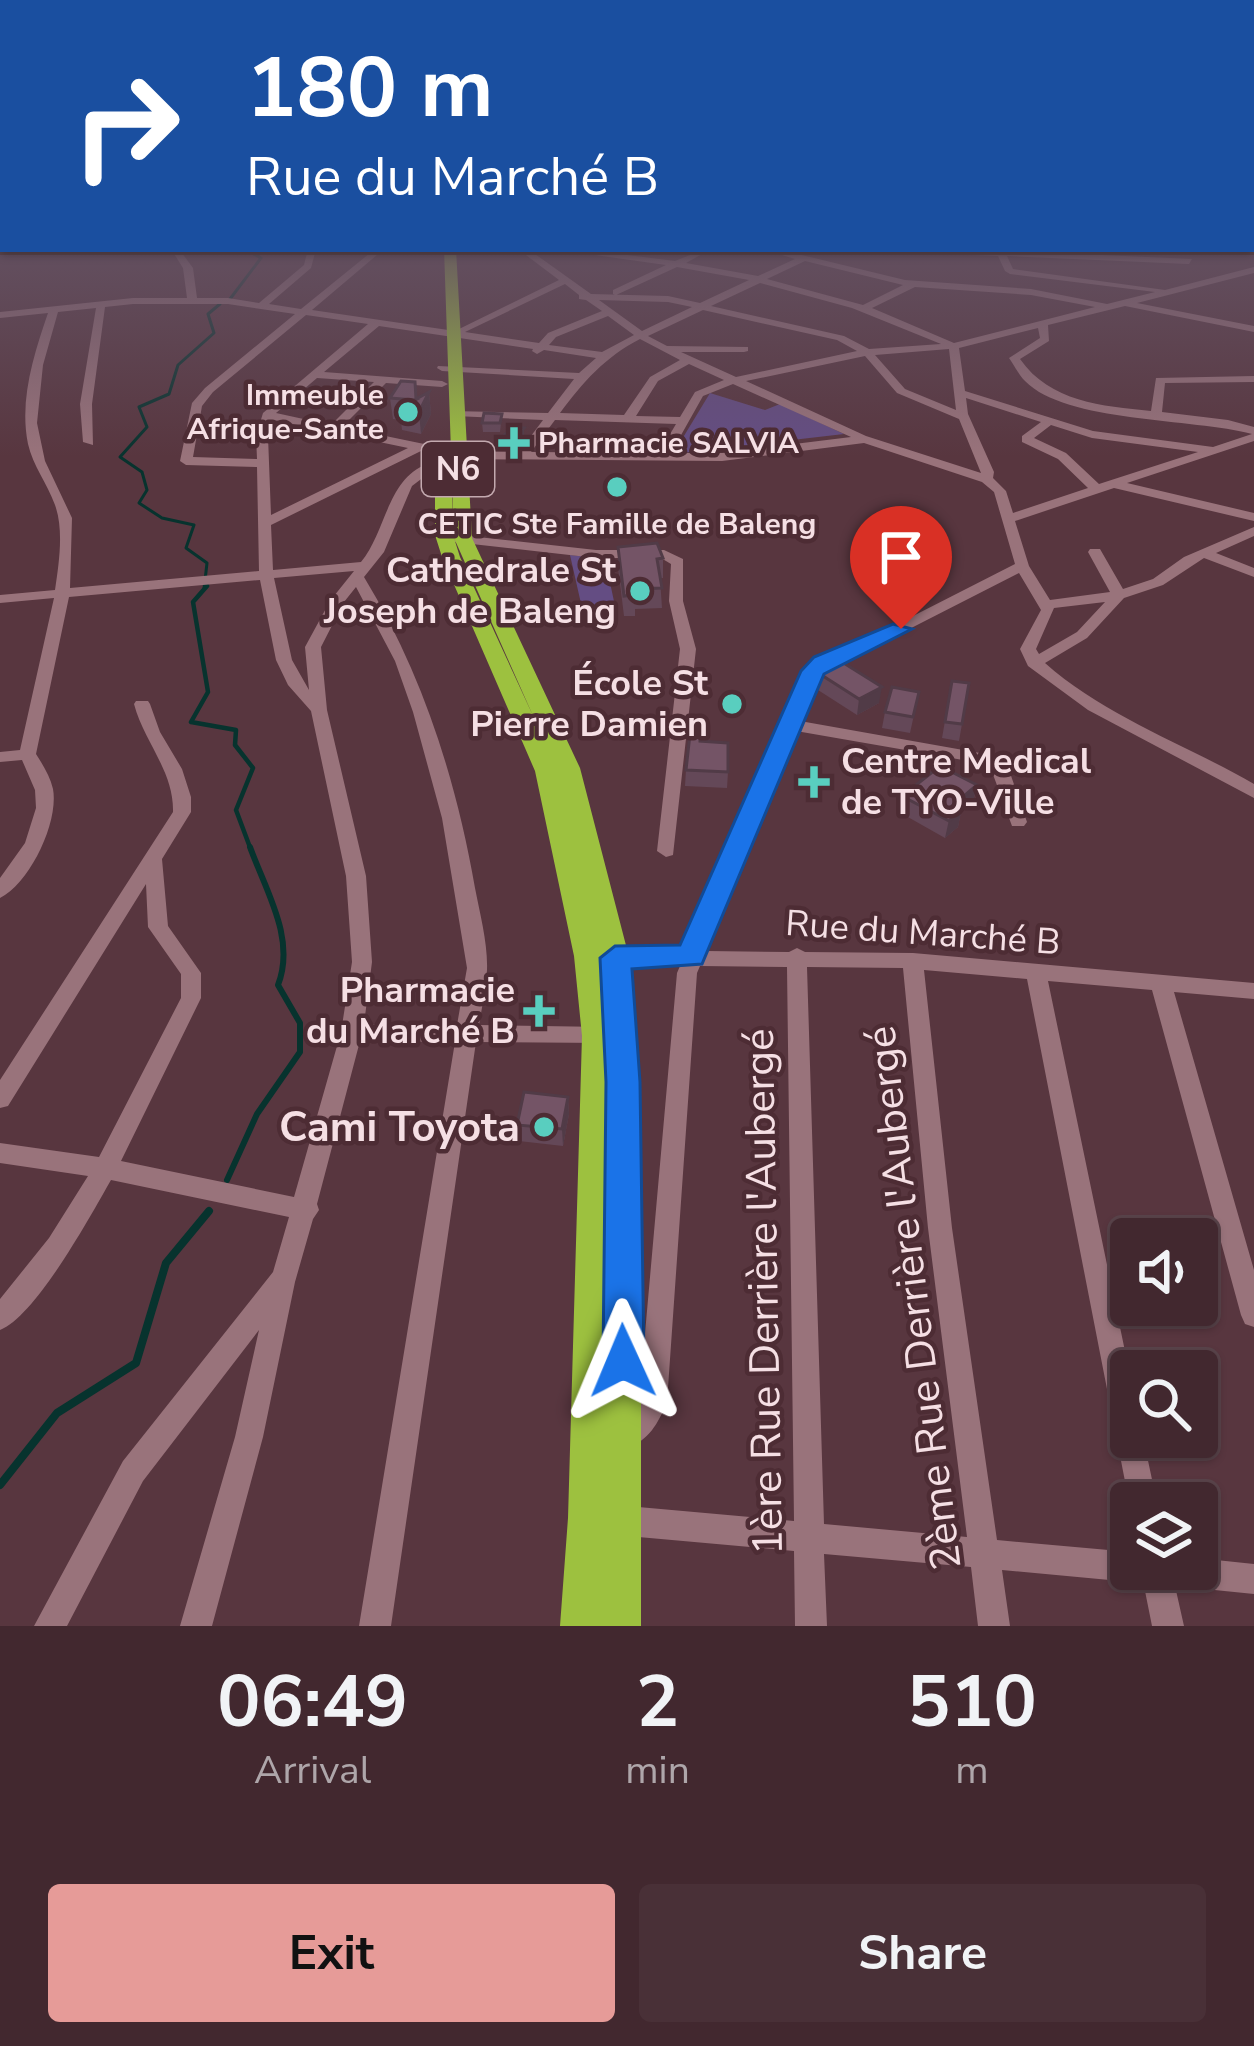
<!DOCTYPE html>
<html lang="en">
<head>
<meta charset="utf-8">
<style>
  :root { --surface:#42282f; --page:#493037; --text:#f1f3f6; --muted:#aea6aa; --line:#5a444b; --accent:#e69b98 }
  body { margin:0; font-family:"Nunito Sans",sans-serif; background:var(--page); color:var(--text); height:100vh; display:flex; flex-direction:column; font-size:45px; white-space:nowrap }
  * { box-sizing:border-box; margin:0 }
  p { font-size:39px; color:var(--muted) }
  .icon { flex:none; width:66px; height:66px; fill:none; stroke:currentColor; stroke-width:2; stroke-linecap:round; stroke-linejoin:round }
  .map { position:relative; height:1626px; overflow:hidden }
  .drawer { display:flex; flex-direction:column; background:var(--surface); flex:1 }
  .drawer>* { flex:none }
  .top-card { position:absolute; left:0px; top:0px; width:1254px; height:252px; box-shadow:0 3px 9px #0004,0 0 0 3px var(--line); background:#1a4fa0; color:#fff; overflow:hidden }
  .fabs { position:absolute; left:1110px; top:1218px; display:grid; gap:24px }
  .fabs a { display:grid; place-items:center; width:108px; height:108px; border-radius:12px; background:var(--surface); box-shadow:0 3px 9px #0004,0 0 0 3px var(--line); font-size:60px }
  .pin { position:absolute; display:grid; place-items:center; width:102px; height:102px; color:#fff; margin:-123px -51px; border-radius:50% 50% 50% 0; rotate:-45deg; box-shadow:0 0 12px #0007 }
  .pin .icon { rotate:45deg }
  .me { position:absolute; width:132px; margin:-66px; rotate:359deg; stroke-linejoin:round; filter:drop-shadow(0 0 9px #0008) }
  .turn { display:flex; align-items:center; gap:42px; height:252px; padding:0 48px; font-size:54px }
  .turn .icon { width:156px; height:156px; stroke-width:2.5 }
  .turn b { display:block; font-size:84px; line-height:102px }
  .eta { display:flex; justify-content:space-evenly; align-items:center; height:204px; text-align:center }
  .eta b { font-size:72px; font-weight:700; line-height:84px }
  .button { display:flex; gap:24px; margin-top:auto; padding:24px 48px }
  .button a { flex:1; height:138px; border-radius:12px; background:var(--accent); color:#111; font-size:48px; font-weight:700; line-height:138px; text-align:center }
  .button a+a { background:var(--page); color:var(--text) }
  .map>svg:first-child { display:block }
</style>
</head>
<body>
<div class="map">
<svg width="1254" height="1626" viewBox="0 0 1254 1626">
  <rect width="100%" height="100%" fill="#58363f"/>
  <path fill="#644d83" d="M710,393L765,410L780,404L844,434L673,454Z
    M570,555L605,559L615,606L582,608Z"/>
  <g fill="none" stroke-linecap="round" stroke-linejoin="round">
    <path stroke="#07332e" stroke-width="3" d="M230,299L261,258L245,249
      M204,589L207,563L186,548L194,525L162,518L139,503L147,490L142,472L120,457L147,427L139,407L169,394L178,365L214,333L208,314L220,304"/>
    <path stroke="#07332e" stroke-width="4.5" d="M207,586L193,602L208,692L191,722L236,730L235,745L253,768L236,810L251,850"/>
    <path stroke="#07332e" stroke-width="6" d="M227,1180L257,1114L300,1052V1023L278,985C296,939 266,891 250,847"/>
    <path stroke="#07332e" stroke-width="8" d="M0,1485L57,1413L136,1363L166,1263L209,1211"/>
    <path fill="#99737b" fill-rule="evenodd" d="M3,232V238L0,239V233Z
      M171,249H179L193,268L197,298H228L259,303L304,265L308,249H316L311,268L269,304L301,309L375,249H384L312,310L455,331L559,280L518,249H528L591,294L668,296L700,303L749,280L677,267L616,295L613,294V290L666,265L552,249H580L675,261L690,255L675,249H689L702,254L686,263L758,276L795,259L762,249H777L905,280L1031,289L1107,304L1155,292L1010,274L1005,271L998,256L903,252L899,249H967L1192,259L1189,264L1007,256L1013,269L1165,290L1254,267V273L1137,303L1254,326V332L1125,306L1048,325L1049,341L1020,359C1050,402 1102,406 1151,411L1156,378L1254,376V382L1165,383L1162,412L1228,420L1254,427V441L1127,483L1254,513V521L1114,488L1015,521L1029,566L1050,600L1110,592L1088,552L1090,549H1100L1123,589L1153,579L1184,557L1254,527V536L1216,553L1254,568V577L1204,558L1163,585L1124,598L1087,638L1045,663C1106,717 1185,744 1254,784V798L1088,710L1028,666L1020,649L1041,610L1019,573L874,647L827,665L820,673L800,721L997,756L1008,767L1027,822L1024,826H1012L991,769L986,764L796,731L706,951L789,952L797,948L805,952L913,953L1254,983V999L1174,992L1254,1270V1327L1245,1324L1241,1315L1152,990L1048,981L1131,1380V1437H1143L1157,1503H1131V1512L1027,979L924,970L952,1228L997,1540L1131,1552V1569H1197V1558L1254,1564V1594L1175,1586L1184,1626H1152L1142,1576L1131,1582L1002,1570L1010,1626H978L971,1567L824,1554L827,1626H795L794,1551L616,1535L606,1530L601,1520L606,1510L616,1505L794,1521L787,967L700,966L697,973L667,1402C658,1424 649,1440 626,1449L616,1445L612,1435C618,1420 633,1415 639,1401L677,973L680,966L606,965L599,962L596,957L599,952L606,949L686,951L805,671L817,659L864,641L1015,564L994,492L982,482L864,443L722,461L459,459L464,462L462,465L433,470L412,486L384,552L364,577C422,672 456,779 475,888C480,914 488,944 487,970C486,988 482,1007 479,1025L606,1027L614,1029L617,1035L614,1041L606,1043L476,1042L391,1626H359L455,1042L360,1041L317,1204L319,1210L313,1219L295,1282L263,1437L212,1626H180L235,1437L259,1330L143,1481L67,1626H34L123,1461L273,1272L289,1217L111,1180C91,1215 36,1316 0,1330V1299L49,1238L88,1176L0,1163V1143L99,1157L181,998V974L148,927L146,884L8,1106L0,1108V1080L173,812C174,771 144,742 134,704L136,701H148L150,704L160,732L182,769L191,797V812L162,859L168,926L201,973V998L121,1161L294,1197L341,1032L352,962L346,876L311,711L288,685L276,660L260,580L69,597L36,754C43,765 50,776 53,789C59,822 30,883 0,898V878L25,843L36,808L35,790L22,760L0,762V752L20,750L54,598L0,603V595L55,590C59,563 64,530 55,505C47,483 33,466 28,444C19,400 34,354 48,313L0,318V312L133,298H187L183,268ZM805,261L903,285L863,305L767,279ZM760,283L852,308L941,344L869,349L844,336L711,306ZM565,284L579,295V299L586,300L602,311L548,333L539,343L465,332ZM915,287L1031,295L1095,307L954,343L872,308ZM599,300L668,302L692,307L642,331ZM133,304H228L295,314L205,388L192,403L180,461L186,465L257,467L259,571L70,588L72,518L45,461L37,423L43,365L58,312L96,308L80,404L83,442L93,445L92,404L105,307ZM703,310L837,340L857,351L736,377L681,352H744L748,351V347L667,346L648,336ZM306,315L368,324L263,413L256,436L257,459L193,457L202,406L213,392ZM608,316L634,335L602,352L549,345L556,337ZM379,326L533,349L532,351L537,354L544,350L596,358L579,373L438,366L437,368L442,371L574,379L548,413L451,411V415L455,416L543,420L519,452L458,451L342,427L386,383L442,387L448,384L442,381L324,372ZM1038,328L1040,338L1009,358C1014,365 1019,375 1025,381C1066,423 1193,418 1252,434L1213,447L1093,431L965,391L959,348ZM640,339L680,360L650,377L624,415L560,413C583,382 605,357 640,339ZM949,349L956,410L905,389L875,355ZM865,356L897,393L959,419L981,473L866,436L746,381ZM689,364L724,380L695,392L680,417L636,416L658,381ZM317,378L374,382L331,425L276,413ZM733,384L851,437L722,453H671L703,396ZM966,398L1041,422L1022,436V442L1058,459L1088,488L1013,513L1006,491L993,478L994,472L968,414ZM274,420L408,448L271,515L268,436ZM555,420L676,424L659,453L531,452ZM1051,425L1092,438L1198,452L1099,484L1066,453L1034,438ZM421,451L457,458C448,460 436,460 427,464C387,479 386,532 361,562L273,570L271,525ZM354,571L330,601L305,647L309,690L292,660L274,578ZM356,587L395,661L413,712L442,818L467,968L457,1025L364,1024L372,962L366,876L327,710L321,647L344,602ZM1105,602L1077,632L1039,654L1036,649L1054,608ZM807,967L903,968L928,1228L967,1537L824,1524Z
      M277,249H301L297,252Z
      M450,534L596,550H664L683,559V601L696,649L673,855L666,857L657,851L680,649L669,601L671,564L661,558H596L445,541V535Z"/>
    <path fill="#9dc13f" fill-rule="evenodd" d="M444,249H456L472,538L580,768L629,957L641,1175V1626H560L568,1518L582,1036L574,956L535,771L442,557L435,535V473L443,468L451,473L454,538ZM454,538L534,718L460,557Z"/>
  </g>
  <path fill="#644858" d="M429,392L431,414L421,434L402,430L401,420L393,419L390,398L417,399Z
    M502,414L500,432H483L482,423Z
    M524,428V438L517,447H503L502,438Z
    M618,547L663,558V578H660L662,608L635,609V616H624L618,567Z
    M820,674L879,703L857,715L818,690Z
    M952,681L962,724L959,741L942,738Z
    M919,692L910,733L882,728L885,712Z
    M700,741L728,772L727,788L685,786L686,770Z
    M977,785L973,802L961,812L958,827L945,838L899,812L902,796Z
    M568,1097L569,1114L563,1146L519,1141L517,1125Z"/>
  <path fill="#513b47" d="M429,392L431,414L421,434L419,412Z
    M524,428V438L517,447L516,438Z
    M882,687L879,703L857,715L859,699Z
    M977,785L973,802L961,812L958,827L945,838L952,806Z
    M568,1097L569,1114L563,1146L562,1129Z"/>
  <path fill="#745466" stroke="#513b47" stroke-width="3" d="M401,381L415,382L416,399L429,392L419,412L399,408L415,400L390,398Z
    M484,413L502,414L500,423H482Z
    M512,427L524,428L516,438H502Z
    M657,543L663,558L657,559L662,588L634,589L635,595L624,596L618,547Z
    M842,662L882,687L859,699L820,674Z
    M952,681L969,683L962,724L945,722Z
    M892,687L919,692L913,717L885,712Z
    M690,734H700V741L728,743V772L686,770Z
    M940,766L977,785L952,806L961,811L949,821L902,796Z
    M524,1092L568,1097L562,1129L517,1125Z"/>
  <linearGradient id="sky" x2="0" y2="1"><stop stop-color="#301e23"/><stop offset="0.5" stop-color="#645263"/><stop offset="1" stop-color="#645263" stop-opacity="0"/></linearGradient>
  <rect width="1254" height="457" fill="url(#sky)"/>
  <path fill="#1a73e8" stroke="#114b97" stroke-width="3" d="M893,624L912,629L824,674L702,964L632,969L640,1082L644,1361L638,1375L623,1381L609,1375L603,1361L606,1082L600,958L615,946L680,945L801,671L814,657Z"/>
  <g fill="#59cebf" stroke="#4d2c34" stroke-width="4.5">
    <circle cx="408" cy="412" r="12"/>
    <path d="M508 425h12v12h12v12h-12v12h-12v-12h-12v-12h12z"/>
    <circle cx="617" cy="487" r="12"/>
    <circle cx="640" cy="591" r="12"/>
    <circle cx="732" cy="704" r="12"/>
    <path d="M808 764h12v12h12v12h-12v12h-12v-12h-12v-12h12z"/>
    <path d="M533 993h12v12h12v12h-12v12h-12v-12h-12v-12h12z"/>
    <circle cx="544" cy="1127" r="12"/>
  </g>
  <g text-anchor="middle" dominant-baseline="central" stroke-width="9" stroke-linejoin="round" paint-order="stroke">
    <g font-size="30" font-weight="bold" fill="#f5dfe4" stroke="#4d2c34" text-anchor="end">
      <text x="384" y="395">Immeuble<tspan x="384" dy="34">Afrique-Sante</tspan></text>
      <text x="538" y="443" text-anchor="start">Pharmacie SALVIA</text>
      <text x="617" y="524" text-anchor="middle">CETIC Ste Famille de Baleng</text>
    </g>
    <rect fill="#4d2c34" stroke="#c3a9af" stroke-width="3" x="422" y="442" width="72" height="54" rx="9"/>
    <g font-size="33" font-weight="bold" fill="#f5dfe4">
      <text x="458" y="469">N6</text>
    </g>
    <g font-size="36" font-weight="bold" fill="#f5dfe4" stroke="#4d2c34" text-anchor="end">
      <text x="616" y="570">Cathedrale St<tspan x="616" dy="41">Joseph de Baleng</tspan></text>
      <text x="708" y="683">École St<tspan x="708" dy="41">Pierre Damien</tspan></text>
      <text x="841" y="761" text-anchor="start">Centre Medical<tspan x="841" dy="41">de TYO-Ville</tspan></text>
      <text x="515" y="990">Pharmacie<tspan x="515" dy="41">du Marché B</tspan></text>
    </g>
    <g font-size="36" fill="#f5dfe4" stroke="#4d2c34">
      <text transform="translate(923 933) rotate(4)">Rue du Marché B</text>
    </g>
    <g font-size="42" font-weight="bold" fill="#f5dfe4" stroke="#4d2c34" text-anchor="end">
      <text x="520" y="1127">Cami Toyota</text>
    </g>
    <g font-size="42" fill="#f5dfe4" stroke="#4d2c34">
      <text transform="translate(764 1292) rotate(-91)">1ère Rue Derrière l'Aubergé</text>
      <text transform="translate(914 1298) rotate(-97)">2ème Rue Derrière l'Aubergé</text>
    </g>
  </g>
</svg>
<div class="fabs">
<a><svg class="icon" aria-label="sound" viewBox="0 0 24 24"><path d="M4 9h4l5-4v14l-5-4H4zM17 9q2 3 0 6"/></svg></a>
<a><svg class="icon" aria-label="search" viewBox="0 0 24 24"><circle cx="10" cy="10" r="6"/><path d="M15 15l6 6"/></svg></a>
<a><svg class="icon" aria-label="layers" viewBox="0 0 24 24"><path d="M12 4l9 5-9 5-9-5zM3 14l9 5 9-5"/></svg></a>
</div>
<div class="pin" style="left:901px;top:629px;background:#d93025"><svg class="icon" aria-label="arrive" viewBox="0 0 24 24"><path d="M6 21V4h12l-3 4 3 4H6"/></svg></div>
<svg class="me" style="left:623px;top:1361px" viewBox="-20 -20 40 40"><path d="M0-17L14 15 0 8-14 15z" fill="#1a73e8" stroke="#fff" stroke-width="4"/></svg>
<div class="top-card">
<div class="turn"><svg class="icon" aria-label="right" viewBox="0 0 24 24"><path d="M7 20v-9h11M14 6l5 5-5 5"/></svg><div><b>180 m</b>Rue du Marché B</div></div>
</div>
</div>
<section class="drawer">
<div class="eta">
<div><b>06:49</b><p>Arrival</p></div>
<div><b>2</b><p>min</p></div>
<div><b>510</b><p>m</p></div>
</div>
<div class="button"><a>Exit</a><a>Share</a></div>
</section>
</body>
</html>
